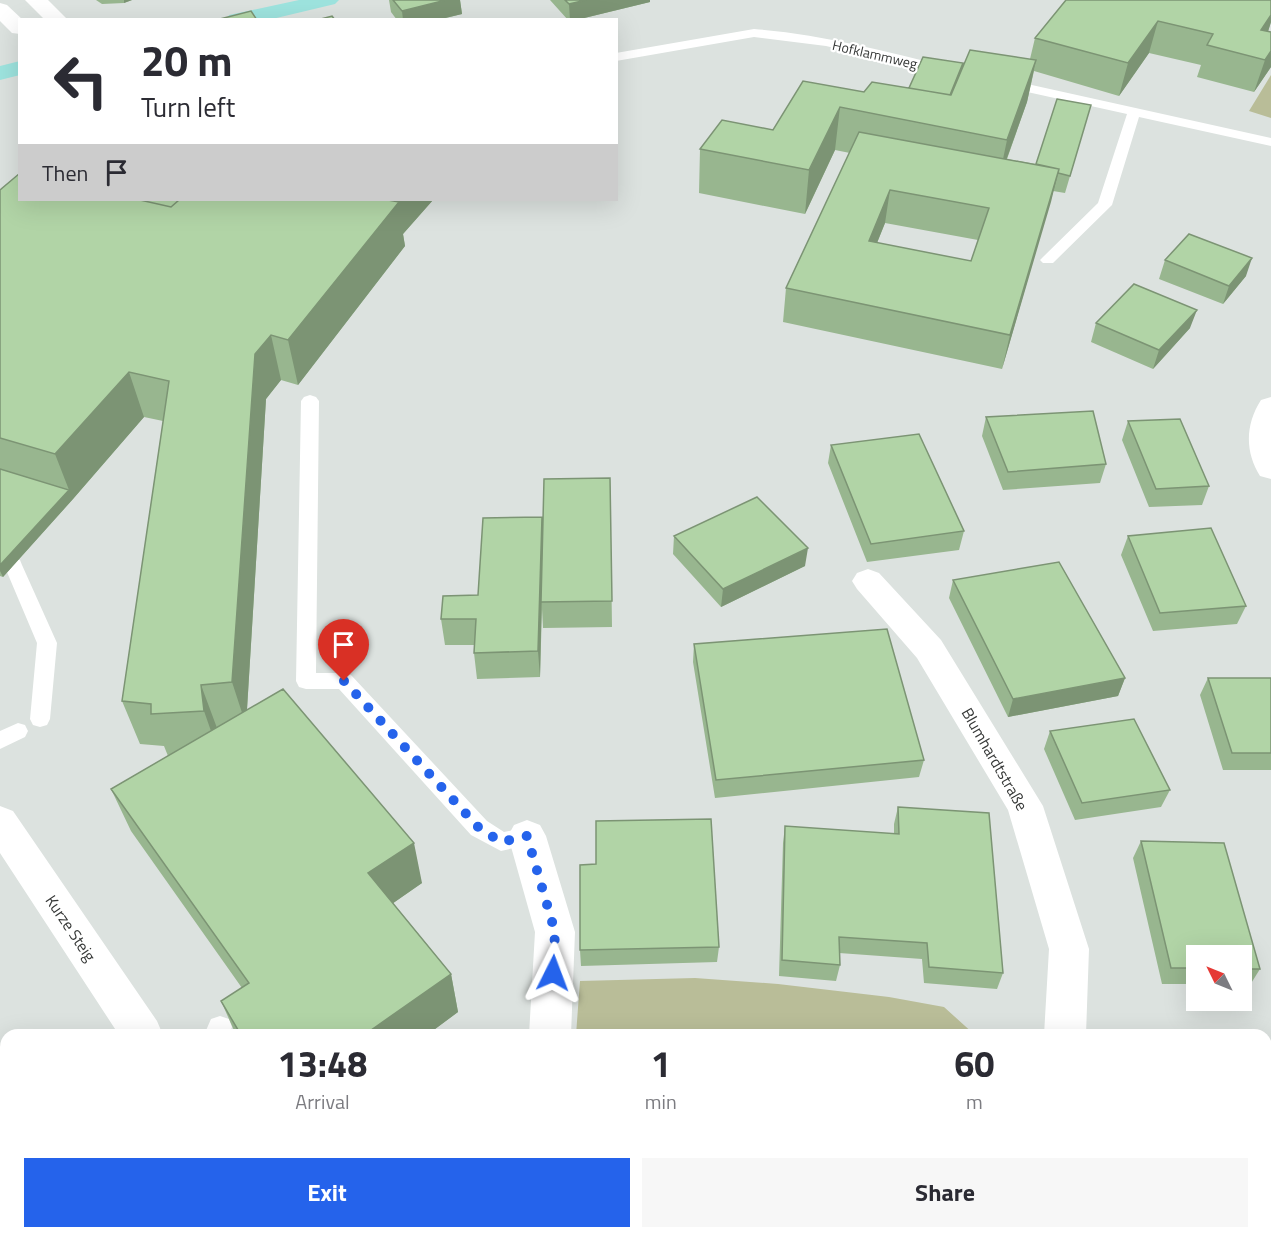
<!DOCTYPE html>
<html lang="en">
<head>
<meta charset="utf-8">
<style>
  :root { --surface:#fff; --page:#f7f7f7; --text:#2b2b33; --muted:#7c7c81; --accent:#2563eb }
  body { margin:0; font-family:"Titillium Web",sans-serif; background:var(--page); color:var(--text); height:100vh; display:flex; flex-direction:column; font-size:22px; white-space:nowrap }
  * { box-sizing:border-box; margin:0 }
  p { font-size:20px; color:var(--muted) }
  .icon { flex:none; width:33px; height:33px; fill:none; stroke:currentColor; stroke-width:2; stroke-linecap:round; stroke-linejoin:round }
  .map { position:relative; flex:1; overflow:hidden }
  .side { position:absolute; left:0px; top:1029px; width:1272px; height:210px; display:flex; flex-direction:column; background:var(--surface); border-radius:18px 18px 0 0; box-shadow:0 6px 24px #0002 }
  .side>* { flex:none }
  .hud { position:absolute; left:18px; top:18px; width:600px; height:183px; border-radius:0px; box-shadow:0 6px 24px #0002; background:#fff; color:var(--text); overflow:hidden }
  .needle { width:39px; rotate:313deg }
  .buttons { position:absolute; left:1186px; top:945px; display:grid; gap:12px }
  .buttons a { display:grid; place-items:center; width:66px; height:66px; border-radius:0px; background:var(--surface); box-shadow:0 6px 24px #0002; font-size:30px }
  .pin { position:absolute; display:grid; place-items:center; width:51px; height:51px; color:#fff; margin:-62px -26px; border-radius:50% 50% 50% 0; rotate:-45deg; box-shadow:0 0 6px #0007 }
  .pin .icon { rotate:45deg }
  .me { position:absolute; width:66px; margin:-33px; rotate:3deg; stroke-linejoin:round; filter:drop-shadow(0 0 4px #0008) }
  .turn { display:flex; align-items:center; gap:21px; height:126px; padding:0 24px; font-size:27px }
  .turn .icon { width:78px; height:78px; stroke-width:2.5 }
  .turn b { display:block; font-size:42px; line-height:51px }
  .then { display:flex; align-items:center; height:57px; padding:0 24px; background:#0003; gap:12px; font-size:22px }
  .eta { display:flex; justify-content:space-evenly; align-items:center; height:102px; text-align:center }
  .eta b { font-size:36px; font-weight:700; line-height:42px }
  .button { display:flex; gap:12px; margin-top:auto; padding:12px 24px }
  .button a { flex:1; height:69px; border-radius:0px; background:var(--accent); color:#fff; font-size:24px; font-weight:700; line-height:69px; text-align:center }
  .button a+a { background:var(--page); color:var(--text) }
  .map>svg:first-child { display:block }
</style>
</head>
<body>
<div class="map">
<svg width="1271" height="1239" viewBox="0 0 1271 1239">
  <rect width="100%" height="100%" fill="#dce2df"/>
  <path fill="#b9bd98" d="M1271,75V118L1249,111Z
    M695,978L778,984L889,997L944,1007L975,1035H576L580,981Z
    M1266,1207H1271V1239H1091V1233H1266Z
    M561,1233H965L988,1239H560Z"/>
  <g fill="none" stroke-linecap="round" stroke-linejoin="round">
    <path fill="#fff" fill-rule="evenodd" d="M754,29C820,34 884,51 949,67L951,70L944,74L826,46L754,37L616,61V53Z
      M1005,79L1271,138V146L1139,117L1112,205L1053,263H1043L1040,260L1043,257L1098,203L1127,114L1000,86L998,83L1000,80Z
      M310,395L316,397L319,401L316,673H344L351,675L487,821L504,832L527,827L535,829L538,836L535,843L501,851L471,835L339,689H306L299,687L296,681L301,401L304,397Z
      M13,558L20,560L22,565L57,643L50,719L47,725L40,727L33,725L30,719L37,643L4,565L6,560Z
      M18,723L25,725L28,731L25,737L0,749V731Z
      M220,1016L229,1019L232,1027L229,1035H204L211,1019Z"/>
    <path fill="#fff" fill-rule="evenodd" d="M1271,397V479L1260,476C1245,452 1245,425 1261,400Z
      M868,569L879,573L941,640L1043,806L1089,949L1086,1035H1044L1049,949L1008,810L917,658L857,589L852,581L857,573Z
      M527,820L540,825L546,836L575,932L571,1035H529L535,932L508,836L514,825Z
      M6,1102V1145L0,1147V1105Z
      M513,1233H557L556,1239H512Z
      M1034,1233H1078V1239H1034Z"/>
    <path fill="#fff" fill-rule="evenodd" d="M25,0H48L68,20H45Z
      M0,3L7,5L23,20H20V34L12,33L0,21Z"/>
    <path fill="#fff" fill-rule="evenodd" d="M0,806L13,811L157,1021L163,1035H119L0,853Z
      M250,1233H296L298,1239H252Z"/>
    <path fill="#9de3de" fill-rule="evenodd" d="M299,0H339L335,4L268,20H227L229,15Z
      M20,61V75L0,80V66Z"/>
  </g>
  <path fill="#98b68f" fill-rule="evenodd" d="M96,0H132L124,3L102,4Z
    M389,0H460L462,14L437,20H397L391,12Z
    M550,0H650V2L576,20H568Z
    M1066,0L1271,22L1268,31L1271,67L1254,92L1197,77L1201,65L1149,53L1119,96L1034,71L1027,102L1007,159L1036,164L1086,122L1065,193L1053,191L1002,369L783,322L786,288L850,153L835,150L805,214L699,193L700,149L773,130L864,92L909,88L963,63L962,69L1030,59L1035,38ZM885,223L978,240L971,261L877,243Z
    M0,190L20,200H433L403,234L405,246L298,385L281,380L266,399L247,710L422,883L393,903L451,974L458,1012L427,1035H236L221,1001L242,988L131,831L111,789L168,756L164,746L140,744L122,701L163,421L144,417L73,499L3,577L0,576Z
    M1165,260L1246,276L1223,304L1159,279Z
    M1096,323L1190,328L1153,369L1091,342Z
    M986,417L1106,464L1100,483L1003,490L982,436Z
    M1128,421L1209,486L1202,505L1149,507L1122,440Z
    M831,445L964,531L959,550L867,562L828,463Z
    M610,478L612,627L543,628L542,609L540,677L477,679L474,653V645H445L441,619L478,595L542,517L543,535Z
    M674,536L805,566L721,607L673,554Z
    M1128,536L1246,606L1237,624L1153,631L1121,555Z
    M953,580L1125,678L1118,696L1008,717L949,598Z
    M694,644L924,760L919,777L715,798L693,662Z
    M1208,678H1271V770H1223L1200,695Z
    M1050,731L1170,790L1161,807L1075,820L1044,749Z
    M898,807L1003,973L997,989L924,983L922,959L839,953L840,965L836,981L779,976L783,843L785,826L894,834V824Z
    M1141,841L1260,969L1250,985H1242V956H1197V984H1162L1133,858Z
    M719,947L717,962L581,966L580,950Z"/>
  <path fill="#7c9474" d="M124,0H132L124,3Z
    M446,0H460L462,14L437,20H403L402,11Z
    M586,0H650V2L576,20H570L569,4Z
    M1271,15V22L1266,38L1261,30Z
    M1158,21L1149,53L1119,96L1128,63Z
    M1271,51V67L1254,92L1265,60Z
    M1036,60L1027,102L998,183L1007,140Z
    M840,107L835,150L805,214L809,170Z
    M1059,169L1051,202L1002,369L1010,335Z
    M890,190L885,223L864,275L869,241Z
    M389,200H433L403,234L405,246L298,385L288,340Z
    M1252,258L1246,276L1223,304L1229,286Z
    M1197,310L1190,328L1153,369L1159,350Z
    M271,335L281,380L266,399L246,725L232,682L255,354Z
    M129,372L144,417L73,499L3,577L0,571V565L69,490L55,454Z
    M542,517L543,543L540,677L538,651Z
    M808,548L805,566L721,607L723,589Z
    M1125,678L1118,696L1008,717L1013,699Z
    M201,685L217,728L219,754L204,711Z
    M414,843L422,883L379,913L368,873Z
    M451,974L458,1012L427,1035H364Z"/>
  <path fill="#b1d4a6" stroke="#7c9474" stroke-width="1.5" fill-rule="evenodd" d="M393,0H446L402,11Z
    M565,0H586L569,4Z
    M1066,0H1271V15L1261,30L1271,32V51L1265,60L1207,45L1213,34L1158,21L1128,63L1035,38Z
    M251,11L257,20H216Z
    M332,16L335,20H317Z
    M970,50L1036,60L1007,140L840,107L809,170L700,149L722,120L773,130L803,81L864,92L872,82L951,95Z
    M923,57L963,63L950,95L909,88Z
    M1057,99L1091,105L1070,176L1058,173L1059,169L1036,164Z
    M859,132L1059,169L1010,335L786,288ZM890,190L989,208L971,261L869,241Z
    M20,173V200H140L171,207L179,200H389H388L399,202L288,340L271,335L255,354L232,682L201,685L204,711L151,714V704L122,701L169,381L129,372L55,454L0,438V190Z
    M140,200H179L171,207Z
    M1189,234L1252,258L1229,286L1165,260Z
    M1134,284L1197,310L1159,350L1096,323Z
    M1093,411L1106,464L1008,472L986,417Z
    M1180,419L1209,486L1156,489L1128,421Z
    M919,434L964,531L871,544L831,445Z
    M0,469L69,490L0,565Z
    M610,478L612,601L541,602L544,479Z
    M757,497L808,548L723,589L674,536Z
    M542,517L538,651L474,653L476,619H441L443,596L478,595L483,518Z
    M1211,528L1246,606L1160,613L1128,536Z
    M1059,562L1125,678L1013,699L953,580Z
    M887,629L924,760L716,780L694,644Z
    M1208,678H1271V753H1232Z
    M283,689L414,843L368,873L451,974L364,1035H241L221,1001L249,983L111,789Z
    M1134,719L1170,790L1082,803L1050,731Z
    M898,807L989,813L1003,973L929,967L927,943L839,937L840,965L782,960L785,826L899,834Z
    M711,819L719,947L580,950V865L596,864V821Z
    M1141,841L1224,843L1260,969H1242V956H1197V968H1171Z
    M640,1233H697L696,1239H639Z"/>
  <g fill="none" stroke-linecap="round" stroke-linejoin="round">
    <path stroke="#2563eb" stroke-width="10" stroke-dasharray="0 18" d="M344,681L479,828L501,842L527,836L555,932L553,973"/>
  </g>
  <g text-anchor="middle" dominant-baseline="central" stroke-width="4.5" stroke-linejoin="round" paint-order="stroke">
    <g font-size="14" fill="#363837" stroke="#fff">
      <text transform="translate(875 54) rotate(13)">Hofklammweg</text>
    </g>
    <g font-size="16" fill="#363837" stroke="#fff">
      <text transform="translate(995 759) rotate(60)">Blumhardtstraße</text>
      <text transform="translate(71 928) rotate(56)">Kurze Steig</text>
    </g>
  </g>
</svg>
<div class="buttons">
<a><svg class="needle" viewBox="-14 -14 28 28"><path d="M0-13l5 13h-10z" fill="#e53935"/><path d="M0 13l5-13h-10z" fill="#7c7c81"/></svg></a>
</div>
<div class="pin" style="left:344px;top:681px;background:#d93025"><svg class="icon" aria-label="arrive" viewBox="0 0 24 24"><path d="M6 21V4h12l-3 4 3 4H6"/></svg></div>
<svg class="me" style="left:553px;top:973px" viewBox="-20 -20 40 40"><path d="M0-17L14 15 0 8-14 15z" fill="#2563eb" stroke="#fff" stroke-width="4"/></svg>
<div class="hud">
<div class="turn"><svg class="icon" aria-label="left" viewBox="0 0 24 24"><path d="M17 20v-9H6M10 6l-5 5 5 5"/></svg><div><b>20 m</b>Turn left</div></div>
<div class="then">Then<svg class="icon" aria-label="arrive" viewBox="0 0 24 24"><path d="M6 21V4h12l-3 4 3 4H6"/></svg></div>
</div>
<section class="side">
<div class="eta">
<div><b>13:48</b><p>Arrival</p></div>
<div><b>1</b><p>min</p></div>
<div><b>60</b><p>m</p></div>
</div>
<div class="button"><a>Exit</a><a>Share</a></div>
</section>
</div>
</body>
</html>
